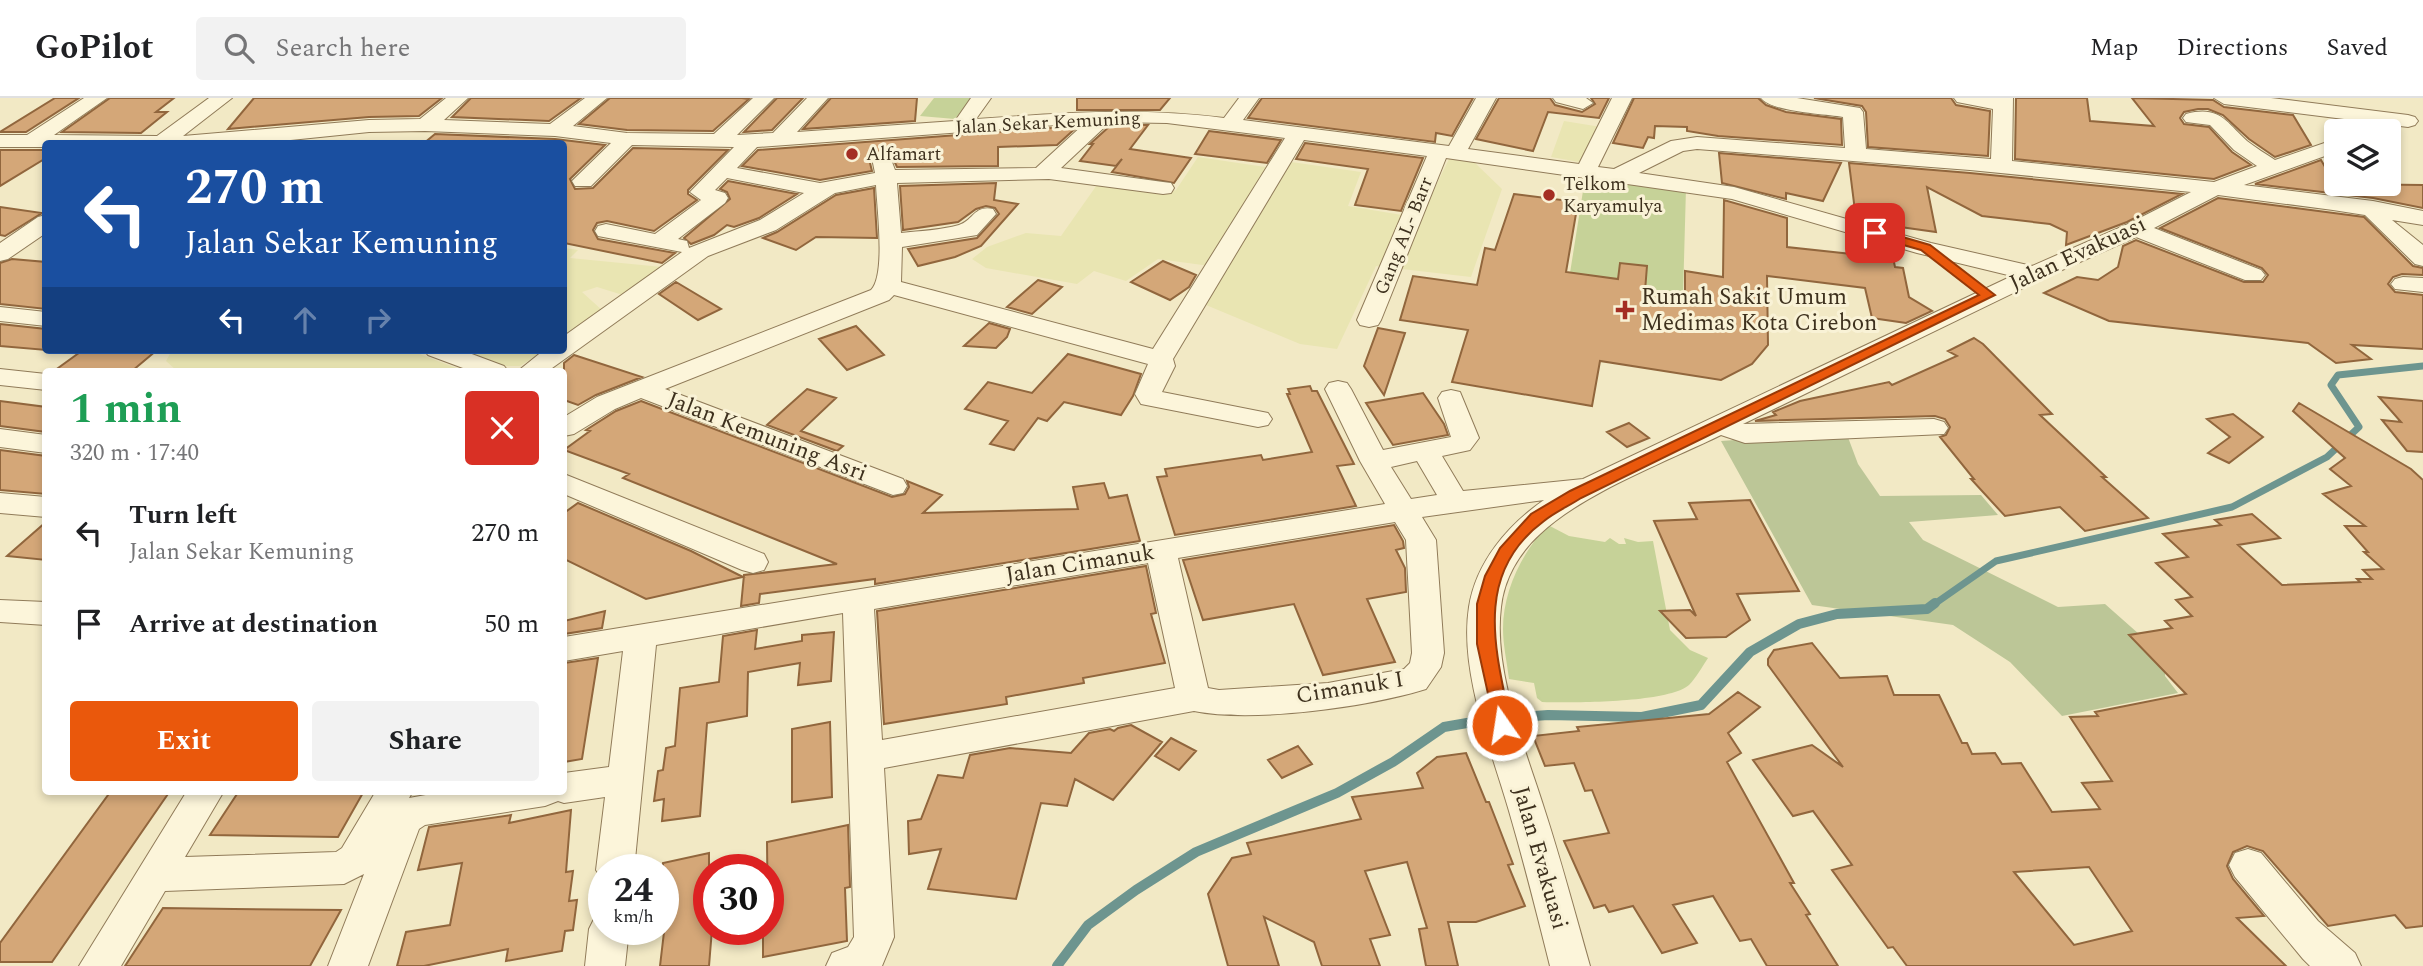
<!DOCTYPE html>
<html lang="en">
<head>
<meta charset="utf-8">
<style>
  :root { --surface:#fff; --page:#f2f2f2; --text:#202124; --muted:#757577; --line:#e0e0e0; --accent:#ea580c }
  body { margin:0; font-family:Spectral,serif; background:var(--page); color:var(--text); height:100vh; display:flex; flex-direction:column; font-size:26px; white-space:nowrap }
  * { box-sizing:border-box; margin:0 }
  p { font-size:23px; color:var(--muted) }
  .icon { flex:none; width:38px; height:38px; fill:none; stroke:currentColor; stroke-width:2; stroke-linecap:round; stroke-linejoin:round }
  .map { position:relative; flex:1; overflow:hidden }
  .drawer { position:absolute; left:42px; top:270px; width:525px; height:427px; display:flex; flex-direction:column; background:var(--surface); border-radius:7px; box-shadow:0 4px 10px #0003 }
  .drawer>* { flex:none }
  .guide { position:absolute; left:42px; top:42px; width:525px; height:214px; border-radius:7px; box-shadow:0 4px 10px #0003; background:#1a4fa0; color:#fff; overflow:hidden }
  .tools { position:absolute; left:2324px; top:21px; display:grid; gap:14px }
  .tools a { display:grid; place-items:center; width:77px; height:77px; border-radius:7px; background:var(--surface); box-shadow:0 4px 10px #0003; font-size:35px }
  .speed { position:absolute; left:588px; top:756px; display:flex; gap:14px; font-size:35px; font-weight:700; text-align:center }
  .speed>* { display:grid; place-content:center; width:91px; height:91px; border-radius:50%; background:var(--surface); box-shadow:0 4px 10px #0003; line-height:1 }
  .speed small { font-size:18px; font-weight:400 }
  .speed .limit { border:10px solid #d22; background:#fff; color:#111 }
  .pin { position:absolute; display:grid; place-items:center; width:60px; height:60px; color:#fff; margin:-30px; border-radius:14px; box-shadow:0 4px 10px #0006 }
  .me { position:absolute; width:77px; margin:-38px; rotate:347deg; stroke-linejoin:round; filter:drop-shadow(0 0 5px #0008) }
  .turn { display:flex; align-items:center; gap:24px; height:147px; padding:0 28px; font-size:32px }
  .turn .icon { width:91px; height:91px; stroke-width:2.5 }
  .turn b { display:block; font-size:49px; line-height:60px }
  .lanes { display:flex; align-items:center; height:66px; padding:0 28px; background:#0003; justify-content:center; gap:35px; direction:ltr }
  .lanes .off { opacity:.35 }
  .round { display:grid; place-items:center; flex:none; width:74px; height:74px; border-radius:7px; background:var(--page) }
  .overview { display:flex; align-items:center; justify-content:space-between; height:119px; padding:0 28px }
  h1 { font-size:42px; font-weight:700; line-height:52px; color:#1e9e55 }
  .button { display:flex; gap:14px; margin-top:auto; padding:14px 28px }
  .button a { flex:1; height:80px; border-radius:7px; background:var(--accent); color:#fff; font-size:28px; font-weight:700; line-height:80px; text-align:center }
  .button a+a { background:var(--page); color:var(--text) }
  ul { padding:0; list-style:none }
  li { display:flex; align-items:center; gap:21px; height:91px; padding:0 28px }
  li div { flex:1 }
  li b { display:block; font-size:26px }
  li em { font-style:normal }
  header { display:flex; align-items:center; gap:42px; box-sizing:border-box; height:98px; padding:0 35px; background:var(--surface); border-bottom:2px solid var(--line) }
  header strong { font-size:33px }
  nav { display:flex; gap:38px; margin-inline-start:auto; font-size:24px }
  .search { width:490px; height:63px; background:var(--page); display:flex; align-items:center; gap:18px; box-sizing:border-box; padding:0 24px; border-radius:7px; color:var(--muted); font-size:26px }
  .map>svg:first-child { display:block }
</style>
</head>
<body>
<header>
<strong>GoPilot</strong>
<div class="search"><svg class="icon" aria-label="search" viewBox="0 0 24 24"><circle cx="10" cy="10" r="6"/><path d="M15 15l6 6"/></svg>Search here</div>
<nav><a>Map</a><a>Directions</a><a>Saved</a></nav>
</header>
<div class="map">
<svg width="2423" height="868" viewBox="0 0 2423 868">
  <rect width="100%" height="100%" fill="#f2e9c5"/>
  <path fill="#e9e5b2" d="M1564,23L1601,29L1585,65L1551,59Z
    M1198,59L1272,70L1210,168L1158,161L1126,183L1094,173L1077,186L986,170L972,161L987,149L1026,135L1061,138L1099,84L1168,94L1176,92Z
    M1449,61L1474,64L1502,91L1471,179L1376,168L1337,251L1300,246L1206,207L1291,64L1361,74L1348,108L1420,120Z
    M564,150L578,152L570,160L662,169L626,198L597,189L582,194L603,213L564,239Z
    M172,252H409L464,273H177L166,263Z
    M458,252H545L520,268H504Z"/>
  <path fill="#c6d298" d="M934,0H972L955,21L920,18Z
    M1586,74L1686,90L1683,198L1627,190L1646,168L1620,165L1618,181L1570,175Z
    M1548,427L1569,438L1605,444L1610,440L1619,446H1626L1624,440L1638,444L1653,443L1670,532L1690,552L1708,560C1702,569 1696,580 1689,587C1669,605 1571,605 1542,604L1537,600L1534,585L1509,581C1507,564 1503,547 1503,531C1503,493 1522,454 1548,427Z"/>
  <path fill="#bcc697" d="M1846,334L1858,366L1880,398L1981,397L1998,417L1909,424L1923,442L2058,509L2105,506L2165,559V578L2178,595L2062,618L2010,564L1953,527L1812,507L1721,343Z"/>
  <g fill="none" stroke-linecap="round" stroke-linejoin="round">
    <path stroke="#6d958f" stroke-width="7" d="M1933,507L1996,463L2232,409L2327,359L2359,329L2331,287L2338,277L2423,268"/>
    <path stroke="#6d958f" stroke-width="10" d="M1507,620L1548,617L1642,619L1701,607L1750,554L1799,526L1837,516L1927,511L1935,505
      M1057,868L1088,827L1136,792L1196,754L1337,695L1393,664L1444,629L1490,621"/>
  </g>
  <path fill="#d4a778" stroke="#91663d" stroke-width="2" fill-rule="evenodd" d="M55,0H79L26,34H0Z
    M110,0H174L156,14H167L141,35L62,34Z
    M254,0H442L419,18L369,19L228,31Z
    M471,0H581L549,23L452,19Z
    M610,0H742L749,1L713,33L627,32L579,26Z
    M777,0H803L772,32L744,34Z
    M831,0H917L915,23L803,31Z
    M1077,0H1170L1160,12H1077Z
    M1262,0H1473L1452,38L1436,35L1435,44L1248,20Z
    M1499,0H1550L1555,7L1582,14L1595,6L1591,0H1609L1599,20L1548,14L1533,53L1476,41Z
    M1634,0H1758L1766,7L1786,14L1841,21L1842,47L1718,38L1687,33V29L1655,28L1654,40L1648,39L1643,50L1613,45Z
    M1814,0H1951L1956,7L1990,13L1988,58L1868,49L1866,14L1862,8Z
    M2016,0H2087L2090,23L2154,28L2132,0L2213,2L2224,9L2293,17L2311,47L2275,59L2249,41L2223,17L2208,11H2198L2184,14L2180,20L2184,26L2209,29L2232,54L2251,67L2214,81L2015,61Z
    M1111,27H1148L1130,51L1191,60L1174,85L1112,74L1122,61L1116,68L1080,63L1093,46H1090Z
    M1078,28L1057,47L998,49V68L897,69L890,54L875,53L869,61L872,73L820,82L742,68L758,52Z
    M1209,33L1281,42L1267,65L1195,56Z
    M435,36L555,41L605,47L570,81L575,91L593,90L633,50L728,52L688,92V96L697,102L654,133L607,123L597,125L593,132L598,141L675,155L662,165L564,145V46H423Z
    M1305,45L1423,60L1401,113L1355,107L1368,71L1296,61Z
    M0,52H46V60L0,88Z
    M1719,55L1841,65L1823,103L1786,95V101L1722,85Z
    M2321,62L2331,79H2336V86L2423,87V110L2373,100L2255,86Z
    M1849,65L1970,75L2182,96L2127,124L2066,147L2067,134L2050,126L1982,118L1927,89L1936,134L1886,127L1887,130L1856,121Z
    M728,83L797,96L759,120L734,129L727,127L714,137L691,146L684,140L730,101L727,94L720,91Z
    M996,85L994,102L1018,106L981,148L955,159L918,168L908,151L977,140L999,116L995,110L986,108L976,111L958,124L903,132L900,88Z
    M874,90L877,140L816,139L796,152L763,140L777,134L836,97Z
    M1514,96L1578,104L1566,174L1618,181L1620,165L1647,168L1645,193L1685,199V173L1723,179L1724,102L1787,120V149L1861,157L1859,141L1891,150L1895,169L1903,170L1909,199L1932,213L1906,225L1872,220L1865,190L1767,178L1768,247L1752,266L1721,282L1600,263L1592,308L1452,284L1468,232L1400,222L1413,178L1477,187L1485,150L1495,152Z
    M2218,100L2364,119L2413,168L2423,170V177L2402,176L2393,179L2388,186L2395,194L2423,197V251L2352,247L2371,261L2336,265L2308,245L2109,223L2044,195L2077,179L2098,182L2118,169L2123,148L2136,142L2244,184H2263L2268,177L2262,170L2160,130Z
    M0,109L42,115L5,138L0,137Z
    M12,161L46,164V211L0,206V165Z
    M1163,163L1196,177L1189,189L1170,202L1131,184Z
    M1038,182L1062,189L1032,216L1007,209Z
    M676,184L721,211L698,222L659,196Z
    M989,225L1010,231L1007,239L996,250L964,248Z
    M0,226L46,231V252L0,248Z
    M856,228L884,257L847,272L819,241Z
    M1378,230L1405,235L1384,297L1364,268Z
    M1974,240L1983,246L2052,316L2040,317L2106,379H2102L2148,420L2085,433L2060,409L2005,418L1971,381H1974L1940,339L1946,337L1950,329L1945,321L1935,318L1755,323L1776,317L1773,314L1800,303L1889,284L1892,287L1957,258L1948,253Z
    M83,252H157L132,273H54Z
    M1068,256L1141,276L1133,298L1121,317L1064,304L1047,323L1038,320L1014,352L990,346L1008,323L965,311L988,284L1032,295Z
    M574,257L642,279L596,297L578,307L564,302V265Z
    M1310,288L1312,293H1317L1354,366L1337,368L1356,408L1175,437L1157,379L1167,378L1165,371L1261,357L1263,362L1312,354L1287,296H1290L1288,291Z
    M807,291L836,300L801,333L843,348L837,353L767,327Z
    M1423,295L1444,326L1448,337L1393,347L1366,305Z
    M2379,299L2423,303V354L2407,353L2382,322L2401,324Z
    M0,303L46,309V334L0,328Z
    M641,303L892,399L905,396L909,389L907,383L942,397L923,415L1078,411L1073,389L1104,385L1109,400L1127,397L1140,443L875,486V481L760,496L759,505L741,508L744,477L837,466L623,380L629,376L564,352L590,333L586,332L616,313Z
    M2299,305L2411,371L2423,382V828L2406,830L2395,817L2328,828L2263,753L2247,748L2233,754L2227,768L2233,781L2264,818L2237,820L2286,868H1907L1893,849L1888,850L1832,772L1852,767L1813,713L1793,718L1753,662L1812,647L1843,669L1768,567V561L1774,552L1812,545L1840,580L1887,578L1894,597H1939L1962,645H1967L1972,656L1995,655L2002,666L2021,665L2052,714L2100,711L2082,685L2112,683L2070,619L2098,618L2095,614L2186,596L2129,537L2172,530L2165,523L2192,518L2176,502L2192,499L2156,465L2188,459L2163,436L2221,427L2215,422L2252,416L2280,440L2238,447L2282,487L2360,484L2357,481H2372L2363,472L2383,471L2364,454H2368L2345,428H2365L2323,396L2351,388L2330,371L2345,360L2293,313ZM2089,769L2132,833L2074,847L2014,774Z
    M2233,316L2263,339L2229,365L2208,355L2230,339L2207,321Z
    M1629,325L1649,340L1627,349L1607,334Z
    M0,352L46,358V396L0,392Z
    M1750,402L1799,493L1737,496L1750,522L1726,539L1686,540L1660,513L1690,512L1696,518L1654,423L1697,421L1689,405Z
    M578,405L691,453L743,479L646,501L564,461V415Z
    M46,424V462L7,458Z
    M1394,427L1403,443L1404,450L1396,452L1405,470L1406,494L1367,501L1395,564L1323,577L1294,506L1203,522L1183,462Z
    M1146,468L1156,515L1151,516L1165,565L1083,580L1084,585L1006,599L1007,606L884,626L877,513Z
    M605,513L602,530L564,536V523Z
    M757,532L755,551L802,543V537L834,534L831,583L798,587L800,565L748,574L747,618L707,625L700,718L662,723L664,701L654,703L658,673L663,672L666,650L675,648L680,590L719,584L723,538Z
    M598,560L582,661L564,664V565Z
    M1738,594L1760,609L1728,635L1741,655L1727,664L1794,785H1790L1810,816L1806,817L1838,868H1767L1751,841L1740,843L1713,798L1673,807L1697,845L1662,855L1633,808L1609,814L1605,807L1594,810L1564,743L1609,735L1592,692L1585,693L1574,665L1545,668L1533,638L1579,633L1577,629L1709,616Z
    M830,624L832,699L792,704V631Z
    M1131,627L1162,644L1113,702L1075,681L1067,708L1041,705L1016,801L928,791L941,751L909,756L908,723L921,721L938,677L963,680L970,657L1010,650L1071,655L1089,635L1110,631L1114,633L1118,630Z
    M1171,640L1196,653L1179,672L1155,658Z
    M1298,648L1312,666L1282,680L1268,662Z
    M1466,655L1486,704H1489L1498,727L1513,766L1508,767L1525,808L1476,824H1448L1458,868H1426L1419,831L1427,830L1407,764L1365,773L1390,837L1370,841L1380,868H1322L1314,844L1264,819L1279,868H1228L1208,796L1232,760L1251,756L1247,745L1361,721L1352,699L1423,690L1417,675L1437,659Z
    M111,693H170L52,864H0V845Z
    M239,693H364L338,739L210,737Z
    M571,712L566,774L573,773L569,803L577,802L573,832L565,833L562,853L506,863L508,851L424,868H397L406,834L450,827L462,765L418,772L429,729L511,717L509,725Z
    M848,727L850,789L845,790L847,843L763,859V831H768L767,744Z
    M709,755V831H712L709,868H660L666,817L663,818V765Z
    M163,810L234,811L341,812L310,868H125Z"/>
  <g fill="none" stroke-linecap="round" stroke-linejoin="round">
    <g stroke="#907b59" stroke-width="2">
      <path id="minor" d="M84,0H107L54,37L157,38L209,0H232L183,38L369,22L420,21L446,0H468L444,22L550,26L585,0H607L573,28L627,35L714,36L753,0H774L737,37L773,35L807,0H828L797,34L955,23L971,0H991L976,21C1063,15 1137,9 1224,20L1239,0H1259L1243,22L1449,48L1476,0H1496L1468,51L1579,66L1612,0H1632L1598,69L1614,71L1671,43L1697,39L1845,50L1843,19C1825,16 1772,14 1761,0H1797L1860,10L1863,14L1866,51L1991,61L1993,11L1957,4L1954,0H2013L2012,63L2214,84L2257,68L2234,52L2210,27L2186,24L2183,20L2186,16C2220,7 2226,24 2247,43C2256,50 2266,56 2275,62L2336,41V54L2244,87L2373,103L2423,113V127L2392,122L2423,147V168L2415,166L2365,117L2333,112L2218,97L2154,130L2261,172L2265,177L2261,182H2245L2136,139L2042,181L1743,326L1934,321L1944,324L1948,330L1944,336L1745,345L1721,337C1666,364 1583,395 1540,436C1519,455 1504,481 1501,509C1493,573 1525,650 1544,710C1561,762 1575,815 1590,868H1550C1537,816 1524,764 1509,713C1491,651 1459,573 1469,509C1476,464 1508,427 1544,402L1422,419L1436,442L1444,555L1441,569L1426,591C1368,609 1253,625 1194,613L884,670L894,839L882,868H826L832,855L848,849L854,839L843,515L656,547L634,772H604V784L596,772L605,699L564,705L558,703L545,708L425,727L419,731L368,868H328L364,776L344,786L165,793L121,868H79L187,693H224L185,759L336,754L342,750L376,693H413L409,700L448,693H564V675L609,669L623,553L564,563V539L1385,406L1360,363L1325,291L1329,285L1338,283L1347,285L1351,291L1383,352L1451,339L1438,300L1442,294L1451,292L1460,294L1479,340L1470,352L1442,358L1463,393L1583,381L2012,178L1917,155L1732,101L1446,60L1381,222L1378,227L1369,229L1360,227L1357,222L1427,58L1304,42L1173,261L1175,268L1162,294L1268,315L1272,321L1268,327L1258,329L1141,306L1135,296L1148,266L894,197L889,202L665,291L903,381L907,388L903,395L893,397L641,300L615,311L574,336L564,338V319L597,299L871,192C886,177 877,110 876,87L835,95L776,132L708,158L548,273H518L544,252H564V238L682,154L598,138L595,133L598,128L606,126L655,136L701,102L690,94L734,49L632,47L591,88H575L572,83L611,45L555,38L425,33L369,34L251,46H46V49H0V37H27ZM1110,24L1167,25L1285,40L1153,251L901,184L902,149L977,137L996,116L993,111C974,107 973,123 959,127C941,132 920,133 901,135L897,85L1049,81L1163,96L1171,95L1174,90L1171,85L1163,84L1061,70ZM1085,25L1036,70L895,72L889,56H875L872,60L875,75L820,85L737,70L757,49ZM1697,51L1970,72L2191,94L2128,126L2032,168L1931,145L1734,89L1639,75L1683,53ZM727,80L804,95L760,122L689,150L687,143L678,141L725,105L728,100L725,95L715,92ZM1417,363L1437,397L1411,401L1391,369ZM1395,424L1406,442L1412,555L1410,565L1404,571L1328,585L1219,592L1208,590L1178,460ZM1148,465L1175,590L882,642L874,511Z
        M1553,0H1586L1593,5L1583,11L1556,4Z
        M2214,0H2271L2408,17L2415,19L2418,23L2415,27L2408,29L2224,6Z
        M46,117V135L8,161L0,163V145L38,119Z
        M2403,179L2423,180V194L2395,191L2391,186L2395,181Z
        M0,209L46,214V228L0,223Z
        M424,252H461L504,268L508,273H471L428,257Z
        M0,271L46,276V292L0,287Z
        M0,331L46,337V355L0,349Z
        M564,376L764,456L768,464L764,472L753,475L742,472L564,396Z
        M0,395L46,399V419L0,415Z
        M0,502L46,504V527L0,524Z
        M2248,751L2261,755L2318,823L2355,855L2361,868H2310L2303,861L2235,779L2229,767L2235,755Z
        M604,815V831H629L625,868H585L589,831L595,819Z"/>
    </g>
    <use href="#minor" fill="#fcf5da" fill-rule="evenodd"/>
  </g>
  <path fill="#ea580c" stroke="#983908" stroke-width="2" d="M1875,131L1930,147L1995,197L1581,400C1569,408 1555,414 1544,423C1472,476 1496,554 1511,627L1509,632L1502,634L1496,632L1477,546V506L1485,478L1500,450L1531,416L1570,393L1979,197L1921,152L1871,138L1869,135Z"/>
  <g fill="#a42e23" stroke="#f9f2d6" stroke-width="2.5">
    <circle cx="852" cy="56" r="7"/>
    <circle cx="1549" cy="97" r="7"/>
    <path d="M1621.5 201.5h7v7h7v7h-7v7h-7v-7h-7v-7h7z"/>
  </g>
  <g text-anchor="middle" dominant-baseline="central" stroke-width="6" stroke-linejoin="round" paint-order="stroke">
    <g font-size="19" fill="#3e311e" stroke="#f9f2d6">
      <text transform="translate(1048 25) rotate(-3)">Jalan Sekar Kemuning</text>
      <text transform="translate(1404 138) rotate(-68)">Gang AL- Barr</text>
    </g>
    <g font-size="19" fill="#3e311e" stroke="#f9f2d6" text-anchor="start">
      <text x="866" y="56">Alfamart</text>
      <text x="1563" y="86">Telkom<tspan x="1563" dy="22">Karyamulya</tspan></text>
    </g>
    <g font-size="23" fill="#3e311e" stroke="#f9f2d6">
      <text transform="translate(2078 156) rotate(-25)">Jalan Evakuasi</text>
      <text transform="translate(767 339) rotate(21)">Jalan Kemuning Asri</text>
      <text transform="translate(1080 466) rotate(-9)">Jalan Cimanuk</text>
      <text transform="translate(1350 590) rotate(-9)">Cimanuk I</text>
      <text transform="translate(1540 760) rotate(74)">Jalan Evakuasi</text>
    </g>
    <g font-size="23" fill="#3e311e" stroke="#f9f2d6" text-anchor="start">
      <text x="1641" y="199">Rumah Sakit Umum<tspan x="1641" dy="26">Medimas Kota Cirebon</tspan></text>
    </g>
  </g>
</svg>
<div class="tools">
<a><svg class="icon" aria-label="layers" viewBox="0 0 24 24"><path d="M12 4l9 5-9 5-9-5zM3 14l9 5 9-5"/></svg></a>
</div>
<div class="speed"><div>24<small>km/h</small></div><div class="limit">30</div></div>
<div class="pin" style="left:1875px;top:135px;background:#d93025"><svg class="icon" aria-label="arrive" viewBox="0 0 24 24"><path d="M6 21V4h12l-3 4 3 4H6"/></svg></div>
<svg class="me" style="left:1502px;top:627px" viewBox="-20 -20 40 40"><circle r="17" fill="#ea580c" stroke="#fff" stroke-width="3"/><path d="M0-11L8 9 0 5-8 9z" fill="#fff"/></svg>
<div class="guide">
<div class="turn"><svg class="icon" aria-label="left" viewBox="0 0 24 24"><path d="M17 20v-9H6M10 6l-5 5 5 5"/></svg><div><b>270 m</b>Jalan Sekar Kemuning</div></div>
<div class="lanes"><svg class="icon" aria-label="left" viewBox="0 0 24 24"><path d="M17 20v-9H6M10 6l-5 5 5 5"/></svg><svg class="icon off" aria-label="ahead" viewBox="0 0 24 24"><path d="M12 20V5M6 11l6-6 6 6"/></svg><svg class="icon off" aria-label="right" viewBox="0 0 24 24"><path d="M7 20v-9h11M14 6l5 5-5 5"/></svg></div>
</div>
<section class="drawer">
<div class="overview"><div><h1>1 min</h1><p>320 m · 17:40</p></div><a class="round" style="background:#d93025;color:#fff"><svg class="icon" aria-label="close" viewBox="0 0 24 24"><path d="M6 6l12 12M18 6L6 18"/></svg></a></div>
<ul>
<li><svg class="icon" aria-label="left" viewBox="0 0 24 24"><path d="M17 20v-9H6M10 6l-5 5 5 5"/></svg><div><b>Turn left</b><p>Jalan Sekar Kemuning</p></div><em>270 m</em></li>
<li><svg class="icon" aria-label="arrive" viewBox="0 0 24 24"><path d="M6 21V4h12l-3 4 3 4H6"/></svg><div><b>Arrive at destination</b></div><em>50 m</em></li>
</ul>
<div class="button"><a>Exit</a><a>Share</a></div>
</section>
</div>
</body>
</html>
